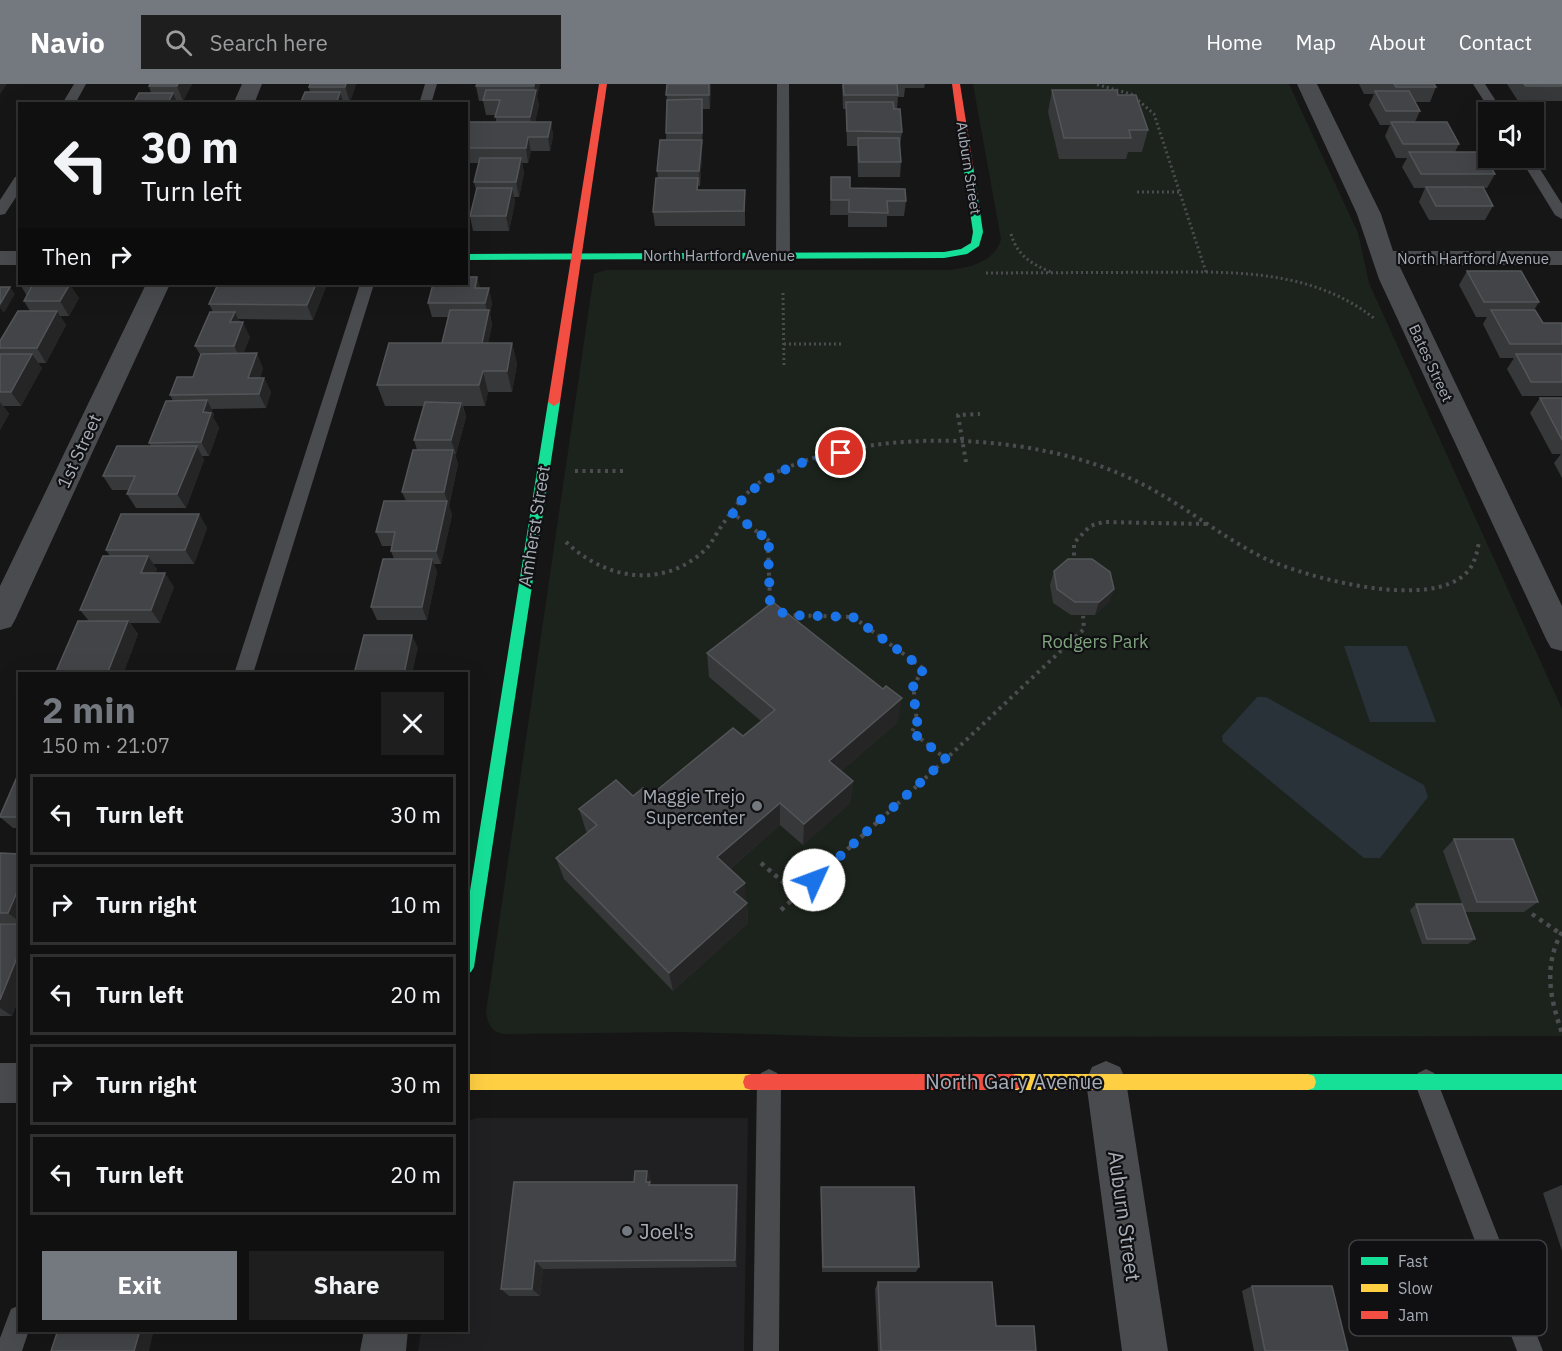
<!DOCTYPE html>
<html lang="en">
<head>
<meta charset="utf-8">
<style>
  :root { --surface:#101010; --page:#1e1e1e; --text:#f1f3f6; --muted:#9c9d9f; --line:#303030; --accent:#74787f }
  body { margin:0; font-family:"IBM Plex Sans",sans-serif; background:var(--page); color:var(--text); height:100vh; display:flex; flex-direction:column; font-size:22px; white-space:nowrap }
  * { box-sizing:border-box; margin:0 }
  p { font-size:20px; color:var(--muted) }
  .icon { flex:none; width:33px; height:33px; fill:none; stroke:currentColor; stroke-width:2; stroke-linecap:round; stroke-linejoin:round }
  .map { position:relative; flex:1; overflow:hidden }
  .side { position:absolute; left:18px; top:588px; width:450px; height:660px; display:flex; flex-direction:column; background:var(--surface); border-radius:0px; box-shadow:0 6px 24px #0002,0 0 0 2px var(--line) }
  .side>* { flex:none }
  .guide { position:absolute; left:18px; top:18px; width:450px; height:183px; border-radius:0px; box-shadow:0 6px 24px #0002,0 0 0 2px var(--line); background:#101010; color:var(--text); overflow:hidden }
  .controls { position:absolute; left:1478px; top:18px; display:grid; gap:12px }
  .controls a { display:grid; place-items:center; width:66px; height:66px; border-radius:0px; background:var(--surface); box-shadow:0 6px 24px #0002,0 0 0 2px var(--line); font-size:30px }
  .pin { position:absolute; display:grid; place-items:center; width:51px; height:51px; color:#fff; margin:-26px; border:3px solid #fff; border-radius:50%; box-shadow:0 2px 6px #0007 }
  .me { position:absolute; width:66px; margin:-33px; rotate:47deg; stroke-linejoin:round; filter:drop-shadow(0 0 4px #0008) }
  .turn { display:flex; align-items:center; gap:21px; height:126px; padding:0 24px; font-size:27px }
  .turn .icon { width:78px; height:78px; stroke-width:2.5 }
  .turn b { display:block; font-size:42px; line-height:51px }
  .then { display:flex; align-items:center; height:57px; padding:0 24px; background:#0003; gap:12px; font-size:22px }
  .round { display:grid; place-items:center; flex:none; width:63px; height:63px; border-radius:0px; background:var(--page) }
  .overview { display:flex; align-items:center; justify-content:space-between; height:102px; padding:0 24px }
  h1 { font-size:36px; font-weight:800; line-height:45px; color:var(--accent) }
  .primary-button { display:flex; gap:12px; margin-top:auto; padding:12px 24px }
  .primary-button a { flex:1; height:69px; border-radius:0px; background:var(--accent); color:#fff; font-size:24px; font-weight:800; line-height:69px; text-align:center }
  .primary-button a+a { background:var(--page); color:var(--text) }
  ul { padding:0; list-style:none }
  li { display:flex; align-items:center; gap:18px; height:81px; margin:0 12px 9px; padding:0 12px; border:3px solid var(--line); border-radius:0px }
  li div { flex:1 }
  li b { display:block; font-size:22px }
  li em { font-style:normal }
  header { display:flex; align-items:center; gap:36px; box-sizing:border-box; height:84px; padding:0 30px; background:var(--accent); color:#fff }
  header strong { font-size:28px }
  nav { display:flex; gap:33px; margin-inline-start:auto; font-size:21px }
  .search { width:420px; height:54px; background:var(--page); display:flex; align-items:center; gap:15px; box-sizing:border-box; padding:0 21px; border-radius:0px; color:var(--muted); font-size:22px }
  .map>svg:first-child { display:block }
</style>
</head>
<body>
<header>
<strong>Navio</strong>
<div class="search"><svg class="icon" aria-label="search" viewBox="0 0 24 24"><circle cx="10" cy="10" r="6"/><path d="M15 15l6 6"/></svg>Search here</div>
<nav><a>Home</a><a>Map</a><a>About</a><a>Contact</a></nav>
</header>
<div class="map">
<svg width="1562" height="1267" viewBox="0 0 1562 1267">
  <rect width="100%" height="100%" fill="#161616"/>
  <path fill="#202022" d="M477,1034H748L744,1267H418L421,1247L466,1246L467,1037Z"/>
  <path fill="#1c231c" d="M973,0H1289L1358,149L1369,199L1562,625V952L856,953L682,948L504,950C491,948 488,940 486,928L594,190L606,186H950C969,184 996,177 1001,155Z"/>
  <path fill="#293238" d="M1344,562H1407L1436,638H1370Z
    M1257,613H1266L1424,701L1428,713L1380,774H1364L1223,658L1222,652Z"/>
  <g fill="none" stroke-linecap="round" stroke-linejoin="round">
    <path stroke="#4c4d51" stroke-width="3" stroke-dasharray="2 3" stroke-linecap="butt" d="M1137,108H1180
      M1011,150C1017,171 1031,180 1051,188
      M1206,188C1267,189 1326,196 1375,235
      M986,189L1206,188L1154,30L1131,10L1095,0
      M783,209L784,283
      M784,260H844"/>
    <path stroke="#4c4d51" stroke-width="4" stroke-dasharray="3 4.5" stroke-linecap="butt" d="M966,378L958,331L980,330
      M575,387H623
      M731,428L772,459L768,464L770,518L773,521
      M566,458C605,495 662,506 705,466C713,458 718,446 725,437C738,417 755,398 777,388C853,352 964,350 1045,367C1077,373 1109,384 1138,398C1183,420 1221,453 1266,475C1308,494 1433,528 1468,487C1475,479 1477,468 1479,458
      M1074,479V459L1090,442L1103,438L1206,440
      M786,531L853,533L924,585C902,612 925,622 912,648L946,675L1084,545L1083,532
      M881,735L946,675"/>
    <path stroke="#4c4d51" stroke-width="4.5" stroke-dasharray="4 5" stroke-linecap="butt" d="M761,779L798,811
      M781,826L883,733
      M1532,830L1561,850
      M1562,848C1543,882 1550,914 1562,949"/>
    <path fill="#4a4b4f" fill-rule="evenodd" d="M74,0H86L75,20H62Z
      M425,0H437L431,20H419Z
      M777,0H789L790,171L783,175L776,171Z
      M1473,0H1485L1503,28H1491Z
      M1520,74H1533L1562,120V135L1555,131Z
      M20,92V107L5,130L0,131V116L15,93Z
      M360,200H374L253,590H234Z
      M769,985L777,989L781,997L779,1267H753L757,997L761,989Z
      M1426,985L1434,989L1543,1267H1517L1414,997L1418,989Z
      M20,1221V1246H29L22,1267H0V1254L11,1225Z"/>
    <path fill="#4a4b4f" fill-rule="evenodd" d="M242,0H262L254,20H233Z
      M1297,0H1317L1381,130L1393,167H1562V181H1399L1562,522V567L1551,564L1546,555L1379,195L1357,130Z
      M0,167H20V181H0Z
      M146,200H170L16,534L11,543L0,546V502Z
      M1106,977L1120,983L1126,997L1168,1267H1122L1086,997L1092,983Z
      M0,979H20V1019H0Z
      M364,1246H408L406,1267H360Z"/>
    <path fill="#16e098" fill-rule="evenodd" d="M968,78L973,81L983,148L979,162L967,170L944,174L466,176V170L944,168L961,165L971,159L973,148L963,81Z
      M554,314L560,318L474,883L471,888L466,890V832L548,318Z
      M1308,990H1562V1006H1308L1302,1004L1300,998L1302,992Z"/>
    <path fill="#ffcf43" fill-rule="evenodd" d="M466,990H751L757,992L759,998L757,1004L751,1006H466Z
      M1013,990H1308L1314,992L1316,998L1314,1004L1308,1006H1013L1007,1004L1005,998L1007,992Z"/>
    <path fill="#f24e42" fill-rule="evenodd" d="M599,0H607L560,318L554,322L548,318Z
      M952,0H960L973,81L968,84L963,81Z
      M751,990H1013L1019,992L1021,998L1019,1004L1013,1006H751L745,1004L743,998L745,992Z"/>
  </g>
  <path fill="#373839" d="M192,0L183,17H176L178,20H133L151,9L149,2Z
    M356,0L350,18H343L344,20L310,8L309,3Z
    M540,0L537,12L539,21L535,38H551L553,52L550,67H531L528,79H522L524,89L519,113H514L515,118L509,147H473L470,132L476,106L474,98L479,79H466V45L496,38V31H486L483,17H479L476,2Z
    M667,0H711L710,25H703L702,71L700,102H698V106H745V142H655L653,128L658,94L657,87L666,56Z
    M842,0H925L924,4H905L904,13H898L897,25L902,48L900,62L901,78L900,93H858L857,62H847L846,25H843Z
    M1359,0H1434L1436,3L1430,18H1415L1420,27L1415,38L1459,60L1455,68L1495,90L1487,104H1483L1493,122L1485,136H1429L1419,118L1425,104H1414L1402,83L1407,74H1396L1385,52L1390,41H1380L1369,21L1374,10H1364Z
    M1507,0H1562V17H1518Z
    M1052,6L1118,11L1148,46L1142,68H1128L1126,75H1059L1048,28Z
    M831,93L850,104L906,117L904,132H887V143H848V131H830Z
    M1467,187L1539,218L1534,226L1543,239H1562V312H1522L1507,285L1514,274H1500L1483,240L1487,233H1476L1459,201Z
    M477,193L480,204L492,218L490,230L492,241L488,259H512L517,280L512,308H488L485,322H463L466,333L456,370H455L458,380L449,422L452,431L441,480H434L437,488L427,536H377L371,523L394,475L391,467L392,462H382L376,448L406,417L402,408L417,366L414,356L424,322H385L377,301L442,259L448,233H432L428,219Z
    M23,200L79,214L69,232H60L66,241L46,279H38L42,284L21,322H3L9,330L0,346V257L30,227L24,217L27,212L21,202Z
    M218,200H327L313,236L238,235L250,253L243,270L263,284L260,294H264L271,308L266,324L211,325L214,330L213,333L219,344L209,372H202L204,376L186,424H136L127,410L129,406H112L103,392L151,362L149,359L173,317L170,311L193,293L201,272L195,262L213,228L209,220Z
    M1540,314H1562V394L1554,379L1561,370H1552L1530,329Z
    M199,430L207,444L194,480H153L157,485L155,489L174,503L160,539H130L138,550L123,590H55L89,537L80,526L110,472L106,466Z
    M1054,487L1114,505L1109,518L1095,531H1071L1053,519L1050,501Z
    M707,569L898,638L841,687L853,697L850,719L803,761L780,741L730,785L747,819L748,839L673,907L564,795L556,774L588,749L586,747L579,725L651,711L743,652L761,637L709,593Z
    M20,686V744H13L0,733Z
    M1454,755L1538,818L1524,828H1465L1475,855L1468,860H1422L1410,826L1416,820H1462L1443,767Z
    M0,769L20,770V839H0Z
    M0,840H20V912L12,932H0Z
    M647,1087L651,1097V1101L738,1111L737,1183L543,1185L540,1212H509L501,1205L634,1098Z
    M1562,1101V1167L1543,1109Z
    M821,1103L919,1183L916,1188H822L821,1109Z
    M878,1198L996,1242L1036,1267H878L875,1205Z
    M1252,1202L1348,1267H1254L1242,1207Z"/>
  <path fill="#252526" d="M0,0H7L0,10Z
    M178,0H192L183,17L177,2Z
    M346,0H356L350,18L345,3Z
    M534,0H540L537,12L539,21L533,48L530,33L535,10Z
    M709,0H711L710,25L709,11Z
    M340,8L344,20H336Z
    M173,9L178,20H167Z
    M702,15L703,30L702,63Z
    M551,38L553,52L550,67L548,53Z
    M528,53L531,67L528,79L526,64Z
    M702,56V71L700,102L699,87Z
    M521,74L524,89L519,113L516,98Z
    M512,104L515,118L509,147L506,132Z
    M477,193L481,208L475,204Z
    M70,200L79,214L69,232L60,217Z
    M316,200H327L313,236L307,221Z
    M10,203L15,210L4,229L0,224V220Z
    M489,204L492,218L490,230L492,241L485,275L481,261L488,230L485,219Z
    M57,227L66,241L46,279L37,264Z
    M235,228L241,242L230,238Z
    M243,238L250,253L241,276L234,262Z
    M512,259L517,280L512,308L507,287Z
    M257,269L263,284L255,308L248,294Z
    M32,270L42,284L21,322L11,308Z
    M483,287L488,308L485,322L479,301Z
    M264,294L271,308L266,324L259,310Z
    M207,316L214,330L213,333L219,344L209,372L201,358L203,328Z
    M0,318L9,330L0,346Z
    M461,319L466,333L456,370L451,356Z
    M197,362L204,376L186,424L177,410Z
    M453,366L458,380L449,422L444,408Z
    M447,417L452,431L441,480L436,467Z
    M199,430L207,444L194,480L185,466Z
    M148,472L157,485L150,503L141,489Z
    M432,475L437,488L427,536L422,523Z
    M165,489L174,503L160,539L151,526Z
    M1114,505L1109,518L1095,531L1099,518Z
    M128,537L138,550L123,590H107Z
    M412,551L418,564L412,590H404Z
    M902,614L898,638L827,699L829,677Z
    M853,697L850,719L803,761L804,740Z
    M780,719V741L719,794L717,773Z
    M745,799L746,819L734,808Z
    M20,801V838L8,829Z
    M747,819L748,839L673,907L669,889Z
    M20,866V912L12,932L0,924V916Z
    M647,1087L651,1097V1101L653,1108L646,1098Z
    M737,1101L738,1111L737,1183L735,1176Z
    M535,1177L543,1185L540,1212L532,1205Z
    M140,1246H154L149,1267H134Z"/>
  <path fill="#434447" stroke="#535558" stroke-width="1.5" d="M150,0H178L177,2H149Z
    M310,0H346L345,3H309Z
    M477,0H534V2H476Z
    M667,0H709V11H666Z
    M843,0H897L898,11H844Z
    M1394,0H1434L1436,3H1396Z
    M1524,0H1562V2H1526Z
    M486,6H536L530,33H495L500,16H483Z
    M1052,6H1117L1118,11H1136L1148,46H1129L1131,54H1064Z
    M1375,7H1409L1420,27H1386Z
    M305,8H340L336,20H300Z
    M139,9H173L167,20H133Z
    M702,15V49H666L667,16Z
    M846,18H893L894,25H900L902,48L847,47Z
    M468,38H551L548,53H528L526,64H466V45Z
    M1391,38H1447L1459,60H1403Z
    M858,54H899L901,78H859Z
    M660,56H702L699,87H657Z
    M1409,68H1482L1495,90H1421Z
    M480,74H521L516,98H474Z
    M831,93H850V104L905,105L906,117H887L888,129L849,128V116H831Z
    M656,94H698L697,106H745L744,127L653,128Z
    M1426,103H1483L1493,122H1436Z
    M477,104H512L506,132H470Z
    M1467,187H1521L1539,218H1484Z
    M466,193H477L475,204H489L485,219H428L433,200H466Z
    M23,200H70L60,217H24L32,202H21Z
    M218,200H316L307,221L209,220Z
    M0,203H10L0,220Z
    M450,226H489L482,259H442Z
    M1491,226H1535L1543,239H1562V260H1510Z
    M18,227H57L37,264H0V257Z
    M210,228H235L230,238H243L234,262H195Z
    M389,259H512L507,287H483L479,301H377Z
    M257,269L248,294H264L259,310L170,311L177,293H193L201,270Z
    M0,270H32L11,308H0Z
    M1516,270H1562V298H1531Z
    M1540,314H1562V356Z
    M207,316L203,328L211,329L201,358L149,359L166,317Z
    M425,318L461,319L451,356H414Z
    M117,362H197L177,410H127L135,392H103Z
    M413,366H453L444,408H402Z
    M384,417H447L436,467H391L395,448H376Z
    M121,430H199L185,466H106Z
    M103,472H148L141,489H165L151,526H80Z
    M383,475H432L422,523H371Z
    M1068,475H1092L1110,488L1114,505L1099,518H1075L1057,505L1054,487Z
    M773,518L883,605L886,602L902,614L829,677L853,697L804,740L780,719L717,773L745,799L734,808L747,819L669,889L556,774L597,741L579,725L616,696L633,712L643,704L651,711L733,644L743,652L775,626L707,569Z
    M78,537H128L107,590H55Z
    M364,551H412L404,590H354Z
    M20,686V733H0V732Z
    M1454,755H1513L1538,818H1477Z
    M0,769L20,770V801L8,829H0Z
    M1416,820H1462L1475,855H1427Z
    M0,840H20V866L0,916Z
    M635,1087H647L646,1098H650L649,1101H737L735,1176L535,1177L532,1205H501L514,1098H634Z
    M821,1103H914L919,1183H823Z
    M878,1198H992L996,1242H1034L1036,1267H881Z
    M1252,1202H1332L1348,1267H1265Z
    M58,1246H140L134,1267H51Z"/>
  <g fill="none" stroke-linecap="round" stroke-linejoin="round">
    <path stroke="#1a73e8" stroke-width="10" stroke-dasharray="0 18" d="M814,796L946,675L912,648L918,636C915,612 905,606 924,585L853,533L785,531L770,518L768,464L772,459L731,428C762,391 794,378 841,369"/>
  </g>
  <g fill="#74787f" stroke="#101012" stroke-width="2">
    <circle cx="757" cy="722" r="6"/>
    <circle cx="627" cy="1147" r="6"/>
  </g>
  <g text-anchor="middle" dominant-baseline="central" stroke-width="4.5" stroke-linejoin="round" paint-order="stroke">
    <g font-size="15" fill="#a6adb7" stroke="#101012">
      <text transform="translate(969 84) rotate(81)">Auburn Street</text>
      <text x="719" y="171">North Hartford Avenue</text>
      <text x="1473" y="174">North Hartford Avenue</text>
      <text transform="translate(1431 279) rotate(65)">Bates Street</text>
    </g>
    <g font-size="18" fill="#a6adb7" stroke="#101012">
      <text transform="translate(79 367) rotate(-65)">1st Street</text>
      <text transform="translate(534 442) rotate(-81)">Amherst Street</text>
    </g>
    <g font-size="18" fill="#7ea37d" stroke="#101012">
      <text x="1095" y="557">Rodgers Park</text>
    </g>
    <g font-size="18" fill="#a6adb7" stroke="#101012" text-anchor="end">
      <text x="745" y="712">Maggie Trejo<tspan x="745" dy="21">Supercenter</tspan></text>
    </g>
    <g font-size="21" fill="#a6adb7" stroke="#101012">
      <text x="1014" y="997">North Gary Avenue</text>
      <text transform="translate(1125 1132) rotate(82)">Auburn Street</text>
    </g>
    <g font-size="21" fill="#a6adb7" stroke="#101012" text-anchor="start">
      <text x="639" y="1147">Joel's</text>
    </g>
  </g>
  <rect x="1349" y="1156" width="198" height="96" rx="9" fill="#101012" stroke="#3d3f44" stroke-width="1.5"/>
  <rect x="1361" y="1173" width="27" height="8" fill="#16e098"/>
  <rect x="1361" y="1200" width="27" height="8" fill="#ffcf43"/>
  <rect x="1361" y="1227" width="27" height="8" fill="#f24e42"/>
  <g font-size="16" fill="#a6adb7">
    <text x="1398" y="1183">Fast</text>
    <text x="1398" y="1210">Slow</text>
    <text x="1398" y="1237">Jam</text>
  </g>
</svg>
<div class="controls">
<a><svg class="icon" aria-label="sound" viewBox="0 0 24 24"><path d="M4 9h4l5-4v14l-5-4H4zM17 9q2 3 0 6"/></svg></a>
</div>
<div class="pin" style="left:841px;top:369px;background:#d93025"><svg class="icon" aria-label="arrive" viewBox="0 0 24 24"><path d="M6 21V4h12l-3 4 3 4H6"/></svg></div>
<svg class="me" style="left:814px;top:796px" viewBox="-20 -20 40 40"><circle r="19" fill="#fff"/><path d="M0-13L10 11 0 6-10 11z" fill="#1a73e8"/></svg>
<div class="guide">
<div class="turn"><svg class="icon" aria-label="left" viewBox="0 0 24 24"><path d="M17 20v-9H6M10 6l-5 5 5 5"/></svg><div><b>30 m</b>Turn left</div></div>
<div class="then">Then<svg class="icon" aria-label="right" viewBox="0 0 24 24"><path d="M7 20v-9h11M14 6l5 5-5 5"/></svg></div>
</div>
<section class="side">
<div class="overview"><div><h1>2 min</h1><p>150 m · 21:07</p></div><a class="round"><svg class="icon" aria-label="close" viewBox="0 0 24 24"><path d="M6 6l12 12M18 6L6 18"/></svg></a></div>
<ul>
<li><svg class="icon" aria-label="left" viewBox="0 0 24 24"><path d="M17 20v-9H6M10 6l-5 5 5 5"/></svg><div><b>Turn left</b></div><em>30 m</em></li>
<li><svg class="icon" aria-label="right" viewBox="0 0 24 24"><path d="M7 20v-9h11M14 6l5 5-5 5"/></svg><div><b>Turn right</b></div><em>10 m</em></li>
<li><svg class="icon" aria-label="left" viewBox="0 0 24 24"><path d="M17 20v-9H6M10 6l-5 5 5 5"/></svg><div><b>Turn left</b></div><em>20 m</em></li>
<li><svg class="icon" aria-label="right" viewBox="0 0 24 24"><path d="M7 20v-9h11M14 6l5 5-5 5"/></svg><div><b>Turn right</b></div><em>30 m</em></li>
<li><svg class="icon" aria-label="left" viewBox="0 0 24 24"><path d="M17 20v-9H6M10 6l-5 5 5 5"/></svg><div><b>Turn left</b></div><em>20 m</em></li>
</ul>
<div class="primary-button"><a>Exit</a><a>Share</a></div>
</section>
</div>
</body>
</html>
